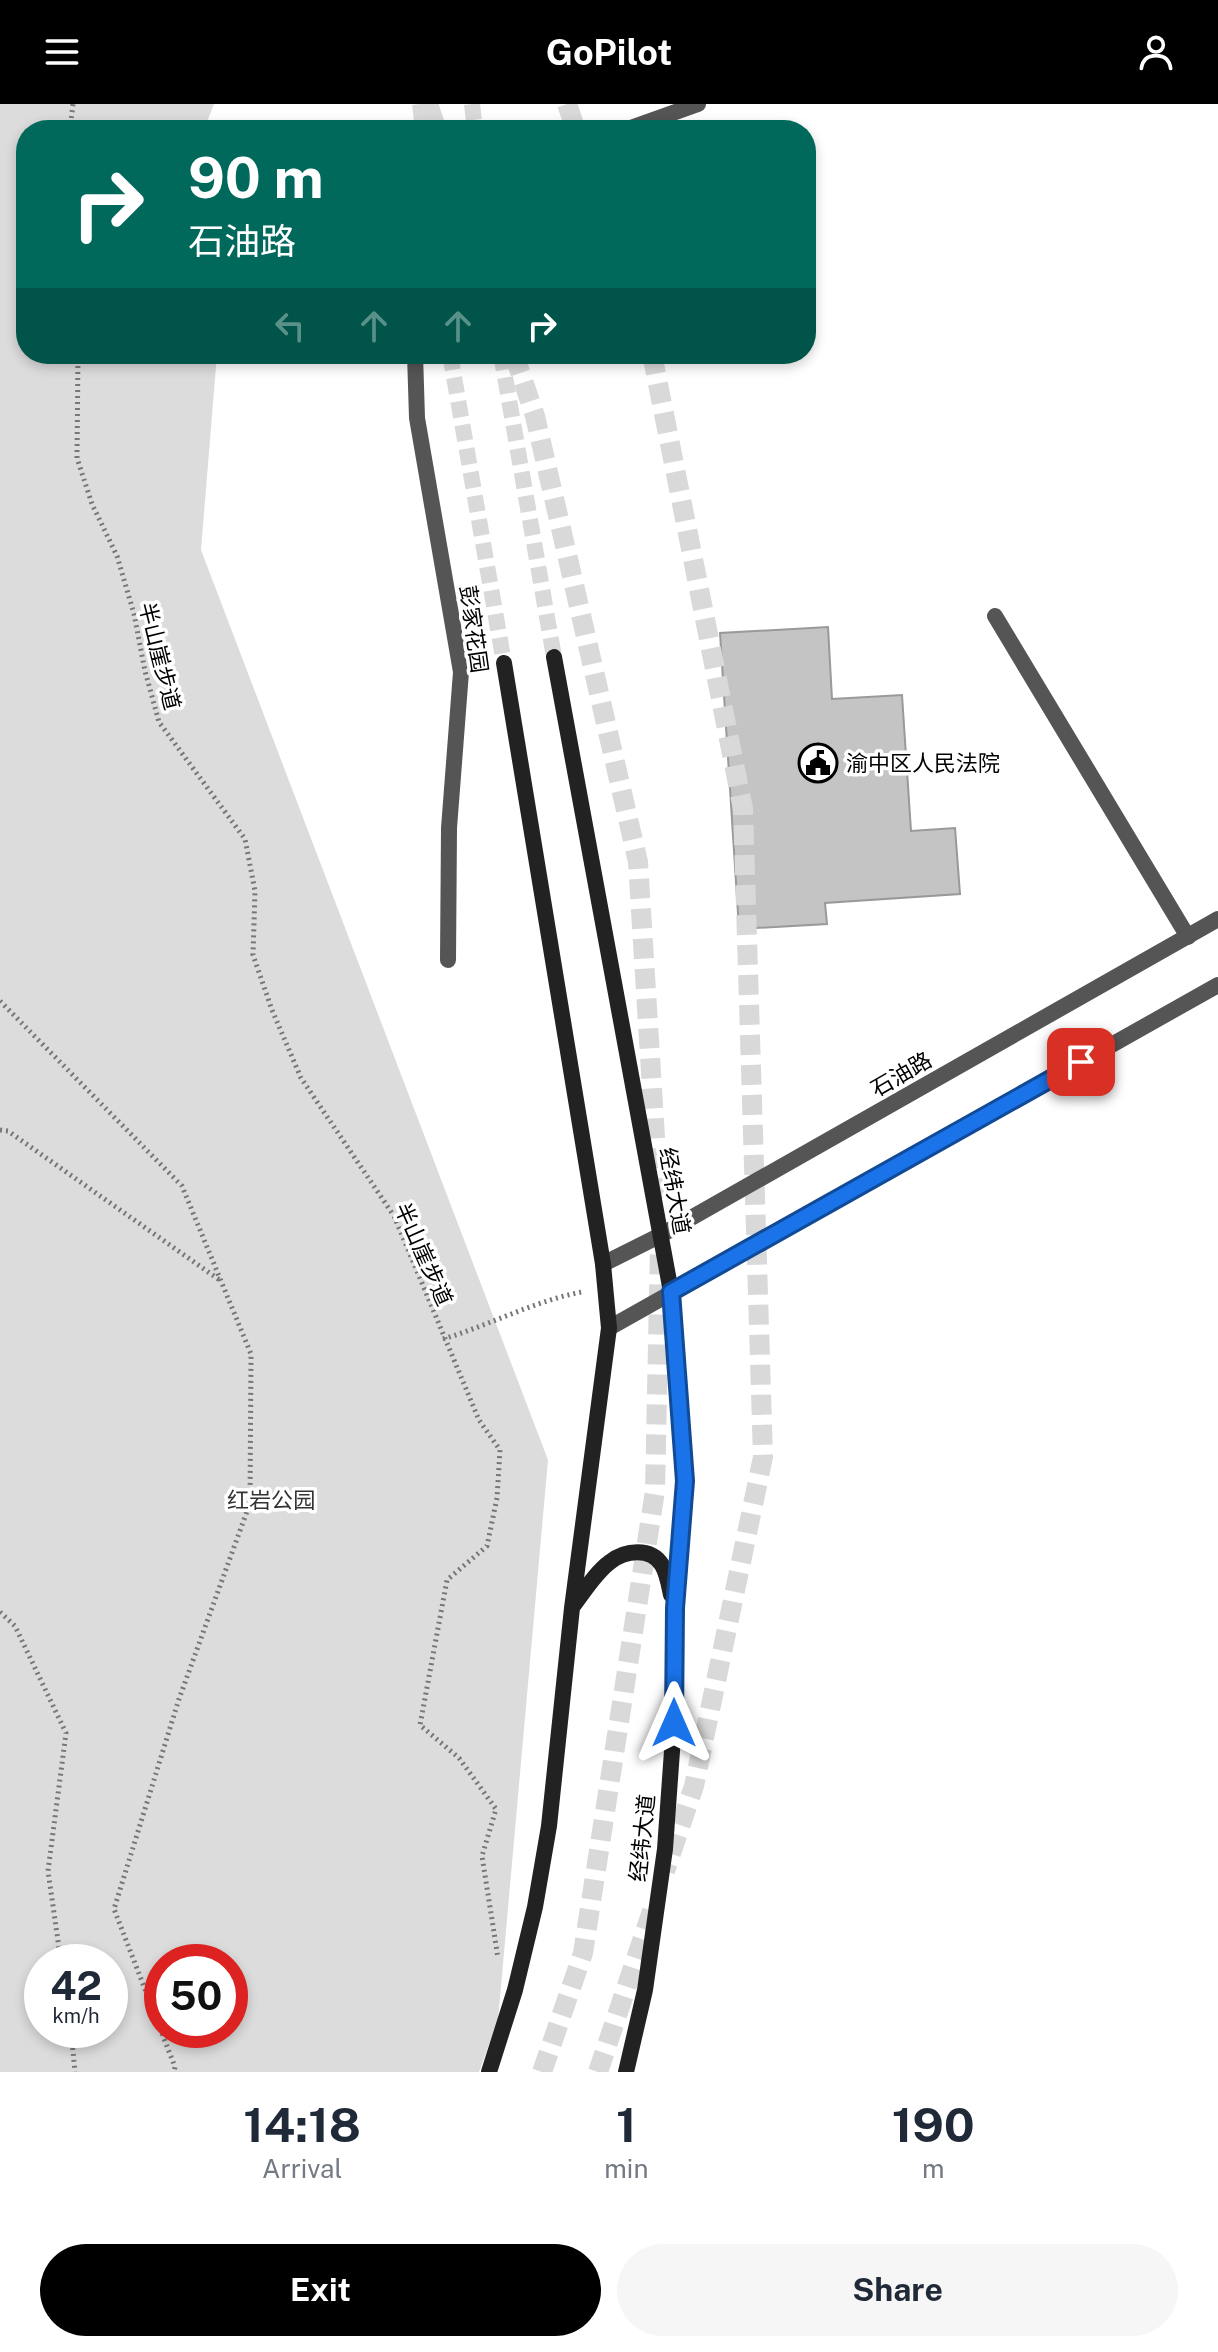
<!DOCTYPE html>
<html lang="en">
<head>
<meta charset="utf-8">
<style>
  :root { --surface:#fff; --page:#f6f6f7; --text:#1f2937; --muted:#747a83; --accent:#000 }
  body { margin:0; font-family:"Public Sans","Noto Sans SC",sans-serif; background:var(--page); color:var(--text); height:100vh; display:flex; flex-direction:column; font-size:30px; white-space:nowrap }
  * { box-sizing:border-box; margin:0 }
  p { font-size:26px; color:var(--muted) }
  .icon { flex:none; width:44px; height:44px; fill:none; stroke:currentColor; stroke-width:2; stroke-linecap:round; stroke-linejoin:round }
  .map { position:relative; height:1968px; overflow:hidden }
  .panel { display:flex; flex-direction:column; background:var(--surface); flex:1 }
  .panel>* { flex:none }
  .guide { position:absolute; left:16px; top:16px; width:800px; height:244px; border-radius:32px; box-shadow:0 4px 12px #0003; background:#00695c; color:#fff; overflow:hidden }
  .speed { position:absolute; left:24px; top:1840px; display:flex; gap:16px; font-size:40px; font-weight:700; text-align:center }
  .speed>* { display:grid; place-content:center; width:104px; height:104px; border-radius:50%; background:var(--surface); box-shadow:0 4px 12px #0003; line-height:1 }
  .speed small { font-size:20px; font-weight:400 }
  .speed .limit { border:12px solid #d22; background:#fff; color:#111 }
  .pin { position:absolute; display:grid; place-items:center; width:68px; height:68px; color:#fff; margin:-34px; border-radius:16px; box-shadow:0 4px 12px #0006 }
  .me { position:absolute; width:88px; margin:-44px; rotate:0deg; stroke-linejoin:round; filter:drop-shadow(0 0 6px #0008) }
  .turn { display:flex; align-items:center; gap:28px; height:168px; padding:0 40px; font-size:36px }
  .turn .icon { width:104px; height:104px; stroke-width:2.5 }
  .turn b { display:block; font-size:56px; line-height:68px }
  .lanes { display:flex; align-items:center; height:76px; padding:0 40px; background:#0003; justify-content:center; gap:40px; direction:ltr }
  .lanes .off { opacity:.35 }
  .eta { display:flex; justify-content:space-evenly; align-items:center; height:136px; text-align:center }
  .eta b { font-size:48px; font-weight:700; line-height:56px }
  .action { display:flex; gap:16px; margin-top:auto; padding:16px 40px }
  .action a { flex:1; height:92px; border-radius:48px; background:var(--accent); color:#fff; font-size:32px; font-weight:700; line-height:92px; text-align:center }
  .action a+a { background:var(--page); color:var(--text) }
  header { display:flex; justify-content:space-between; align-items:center; height:104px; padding:0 40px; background:var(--accent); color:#fff; font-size:36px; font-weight:700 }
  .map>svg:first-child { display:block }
</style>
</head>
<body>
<header><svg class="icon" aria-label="menu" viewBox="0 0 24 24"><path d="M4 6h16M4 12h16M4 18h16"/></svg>GoPilot<svg class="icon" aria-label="person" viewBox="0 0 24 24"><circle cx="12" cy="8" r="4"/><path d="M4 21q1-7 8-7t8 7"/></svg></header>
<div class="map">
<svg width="1218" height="1968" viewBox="0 0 1218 1968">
  <rect width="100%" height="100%" fill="#fff"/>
  <path fill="#dcdcdc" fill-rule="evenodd" d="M0,0H214L204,26H26V250H217L201,446L548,1356L498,1916L479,1968H0ZM42,1858H110V1926H42ZM162,1858H230V1926H162Z"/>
  <path fill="#c4c4c4" stroke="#999" stroke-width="2" d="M828,523L832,595L902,591L911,727L955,724L960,790L825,799L827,820L739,825L720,529Z"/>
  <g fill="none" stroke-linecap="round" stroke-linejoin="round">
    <path stroke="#d9d9d9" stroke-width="16" stroke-dasharray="16 8" stroke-linecap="butt" d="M420,0L423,26
      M472,0L475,26
      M450,250L504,559
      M501,250L554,553"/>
    <path stroke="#d9d9d9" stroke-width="20" stroke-dasharray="20 10" stroke-linecap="butt" d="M428,0L437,26
      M567,0L576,26
      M514,250L535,312L638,758L659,1098
      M652,250L743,705L763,1353L694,1682L665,1767
      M542,1968L583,1849L655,1387L660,1142
      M598,1968L654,1801"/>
    <path stroke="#777" stroke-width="5" stroke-dasharray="2 4" stroke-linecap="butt" d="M70,26L73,0
      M78,250L77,354L92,400L117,452L134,510L145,567L159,618L245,735L255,787L253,851L272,906L301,974L394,1112L479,1316L500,1346L497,1394L487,1442L447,1476L420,1621L459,1654L496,1705L482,1752L498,1854
      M0,897L182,1082L251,1250L250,1399L179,1595L114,1805L175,1963L174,1968
      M0,1026L8,1027L221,1177
      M443,1235C490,1221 534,1197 582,1188
      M0,1508L15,1522L66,1629L48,1767L61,1858
      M71,1926L75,1968"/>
    <path stroke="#555" stroke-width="16" d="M995,512L1188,833"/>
    <path stroke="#555" stroke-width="16" d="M625,26L698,0
      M415,250L417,314L461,568L449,724L448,856"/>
    <path stroke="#555" stroke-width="16" d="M603,1160L661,1131L1218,815
      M609,1224L1218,881"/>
    <path stroke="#222" stroke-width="16" d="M554,553L671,1188L685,1377L675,1504L674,1619L665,1745L645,1886L626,1968
      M573,1502C584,1488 595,1469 610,1458C625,1446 651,1443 662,1461C667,1469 669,1481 671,1491
      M489,1968L515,1886L535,1803L549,1722L572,1504L609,1224L603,1160L504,559"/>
  </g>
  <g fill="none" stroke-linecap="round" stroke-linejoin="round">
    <g stroke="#114b97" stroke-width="20">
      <path id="route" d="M674,1619L675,1504L685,1377L671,1188L1081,958"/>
    </g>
    <use href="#route" stroke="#1a73e8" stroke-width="14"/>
  </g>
  <defs>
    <g id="civic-ring" transform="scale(2)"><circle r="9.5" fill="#fff" stroke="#000" stroke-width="1.5"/><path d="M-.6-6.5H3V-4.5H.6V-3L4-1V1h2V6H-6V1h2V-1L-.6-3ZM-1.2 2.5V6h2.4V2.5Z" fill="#000"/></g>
  </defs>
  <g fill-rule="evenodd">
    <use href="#civic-ring" x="818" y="659"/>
  </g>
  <g text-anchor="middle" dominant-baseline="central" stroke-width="7" stroke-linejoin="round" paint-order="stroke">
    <g font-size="22" fill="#000" stroke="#fff">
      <text transform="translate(474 525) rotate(82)">彭家花园</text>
      <text transform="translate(160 552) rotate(76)">半山崖步道</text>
      <text transform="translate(901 970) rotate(-30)">石油路</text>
      <text transform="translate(675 1087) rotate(80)">经纬大道</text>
      <text transform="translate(424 1150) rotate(66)">半山崖步道</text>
      <text transform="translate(642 1734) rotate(-84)">经纬大道</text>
    </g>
    <g font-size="22" fill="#000" stroke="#fff" text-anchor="start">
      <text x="846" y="659">渝中区人民法院</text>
    </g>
    <g font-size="22" fill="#333" stroke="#fff">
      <text x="271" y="1396">红岩公园</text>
    </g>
  </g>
</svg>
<div class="speed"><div>42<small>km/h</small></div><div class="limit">50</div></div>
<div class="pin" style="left:1081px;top:958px;background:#d93025"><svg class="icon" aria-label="arrive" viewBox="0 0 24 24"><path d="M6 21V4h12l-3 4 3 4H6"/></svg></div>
<svg class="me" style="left:674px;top:1619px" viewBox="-20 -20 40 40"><path d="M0-17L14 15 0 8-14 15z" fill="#1a73e8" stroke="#fff" stroke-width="4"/></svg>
<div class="guide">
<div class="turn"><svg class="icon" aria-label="right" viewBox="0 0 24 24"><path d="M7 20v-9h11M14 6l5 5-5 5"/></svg><div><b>90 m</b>石油路</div></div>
<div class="lanes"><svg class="icon off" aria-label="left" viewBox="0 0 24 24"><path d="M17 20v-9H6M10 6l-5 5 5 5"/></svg><svg class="icon off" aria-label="ahead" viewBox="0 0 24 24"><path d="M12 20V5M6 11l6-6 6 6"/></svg><svg class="icon off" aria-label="ahead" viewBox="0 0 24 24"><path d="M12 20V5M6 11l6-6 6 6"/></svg><svg class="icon" aria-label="right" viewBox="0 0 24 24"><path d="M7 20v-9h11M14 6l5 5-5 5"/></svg></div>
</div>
</div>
<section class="panel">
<div class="eta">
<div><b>14:18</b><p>Arrival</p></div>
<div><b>1</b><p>min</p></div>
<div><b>190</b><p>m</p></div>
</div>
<div class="action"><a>Exit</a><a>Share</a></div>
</section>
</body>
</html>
